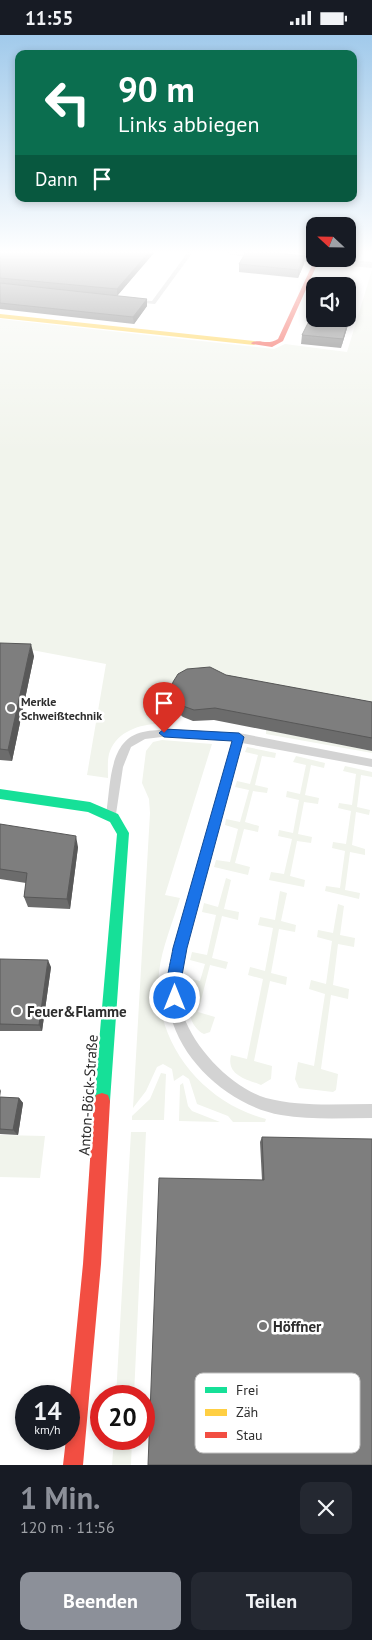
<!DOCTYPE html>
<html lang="de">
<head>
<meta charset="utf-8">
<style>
  :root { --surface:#171b24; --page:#242831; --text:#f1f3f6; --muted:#9ea1a6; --accent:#8c9099 }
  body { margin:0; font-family:"PT Sans",sans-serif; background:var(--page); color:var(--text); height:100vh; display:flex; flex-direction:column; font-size:19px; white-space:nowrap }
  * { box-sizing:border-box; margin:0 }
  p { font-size:16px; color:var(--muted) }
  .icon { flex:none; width:28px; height:28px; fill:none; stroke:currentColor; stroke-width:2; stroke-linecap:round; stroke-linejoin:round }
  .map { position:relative; height:1430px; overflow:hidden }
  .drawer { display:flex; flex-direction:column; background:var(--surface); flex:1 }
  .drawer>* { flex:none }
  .banner { position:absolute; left:15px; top:15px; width:342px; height:152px; border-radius:10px; box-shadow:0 2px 8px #0003; background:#0b6e4f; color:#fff; overflow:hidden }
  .needle { width:32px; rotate:292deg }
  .buttons { position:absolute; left:306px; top:182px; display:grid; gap:10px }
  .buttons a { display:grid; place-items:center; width:50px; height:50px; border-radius:10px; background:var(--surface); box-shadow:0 2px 8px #0003; font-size:25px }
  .speed { position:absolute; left:15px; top:1350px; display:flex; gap:10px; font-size:25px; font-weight:700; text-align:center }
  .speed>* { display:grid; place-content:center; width:65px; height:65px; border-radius:50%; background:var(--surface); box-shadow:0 2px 8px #0003; line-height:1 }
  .speed small { font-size:12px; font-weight:400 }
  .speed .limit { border:8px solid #d22; background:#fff; color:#111 }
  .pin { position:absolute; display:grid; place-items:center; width:42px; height:42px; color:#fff; margin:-51px -21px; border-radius:50% 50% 50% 0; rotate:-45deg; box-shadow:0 0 5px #0007 }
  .pin .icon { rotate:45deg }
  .me { position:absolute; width:55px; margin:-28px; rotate:0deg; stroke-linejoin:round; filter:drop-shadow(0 0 4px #0008) }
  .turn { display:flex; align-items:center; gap:18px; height:105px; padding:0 20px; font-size:22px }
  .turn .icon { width:65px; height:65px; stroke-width:2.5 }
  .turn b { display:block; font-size:35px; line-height:42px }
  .then { display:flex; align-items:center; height:48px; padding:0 20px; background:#0003; gap:10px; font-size:19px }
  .round { display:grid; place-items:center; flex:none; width:52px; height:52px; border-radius:10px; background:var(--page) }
  .overview { display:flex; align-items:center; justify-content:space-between; height:85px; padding:0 20px }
  h1 { font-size:30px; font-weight:700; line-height:38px; color:var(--accent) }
  .button { display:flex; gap:10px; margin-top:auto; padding:10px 20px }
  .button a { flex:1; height:58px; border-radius:10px; background:var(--accent); color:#fff; font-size:20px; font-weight:700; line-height:58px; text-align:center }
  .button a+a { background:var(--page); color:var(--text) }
  .status { display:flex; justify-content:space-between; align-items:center; height:35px; padding:0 25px; background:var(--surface); direction:ltr }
  .status svg { height:14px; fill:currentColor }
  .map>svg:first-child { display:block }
</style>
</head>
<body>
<div class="status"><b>11:55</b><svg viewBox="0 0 49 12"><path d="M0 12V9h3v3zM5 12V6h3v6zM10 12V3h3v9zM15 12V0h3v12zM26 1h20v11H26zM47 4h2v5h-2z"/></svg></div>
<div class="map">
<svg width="372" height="1430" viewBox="0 0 372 1430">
  <rect width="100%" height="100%" fill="#fff"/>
  <path fill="#f1f4ec" d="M372,235V679L369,666L349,662L173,650L168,656L165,678H153L152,687H163V689C143,688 118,695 110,716C107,723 108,735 108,743L87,740L106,629L0,609V284L274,314L285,309L347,317Z
    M266,695L372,716V718L266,699Z
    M162,705L212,709L165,860L180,863C173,887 162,912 159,937C152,1005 201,1067 266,1084L265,1087H233L228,1081L197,1069L189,1044L183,1040L174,1046L172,1034L163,1029L157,1032L146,1056L133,1073L150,778L149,764L142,748L146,716L153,707Z
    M247,712L276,718L275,723L262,721L255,750L268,753L267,758L253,756L245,787L259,791L258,797L244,794L235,828L250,832L248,840L214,832L216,825L230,827L238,794L225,790L226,784L240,787L249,755L235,752L237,746L250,749L258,720L245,717Z
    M296,721L325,728L324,733L311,730L305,760L319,763L318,769L304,767L298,799L312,802L311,808L297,806L290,841L305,845L304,852L269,845L271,837L284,839L292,804L278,801L279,795L293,798L299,765L286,762L287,756L300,759L306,730L293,727Z
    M345,731L372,737V742L361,740L357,772L370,775L369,780L356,777L352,810L365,814V820L350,817L345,855L360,858L359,864L325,856L326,851L340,853L345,816L332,813L333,807L346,809L351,776L338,773L339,768L352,770L356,739L343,736Z
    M226,843L231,845L224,874L239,877L238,885L222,881L212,923L228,927L226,934L210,930L198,977L215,982L210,997L204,999C186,991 186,960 185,942L200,946L205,929L190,925L192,917L207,920L216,880L202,877L204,868L218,872Z
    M280,856L287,858L281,886L296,890L295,897L279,894L271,938L287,942L286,950L270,946L254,1026L272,1031L271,1044L261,1050C246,1044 226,1040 231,1020L247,1024L263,944L248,940L250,932L265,936L273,893L258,890L260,882L275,885Z
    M338,869L344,871L340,900L355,903L354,912L338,909L333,950L349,954L348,964L331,960L321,1034L338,1039L336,1055L333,1057L299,1053L295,1044L298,1027L314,1031L325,959L309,954L311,945L326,949L332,906L317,902L318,895L333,898Z
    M161,1038L166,1039L164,1085H132V1081L150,1064Z
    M183,1048L188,1071L192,1076L220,1087L179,1086L180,1050Z
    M131,1097H146L134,1361H116Z
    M0,1100L45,1101L40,1143L0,1142Z
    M114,1404H132L131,1430H112Z"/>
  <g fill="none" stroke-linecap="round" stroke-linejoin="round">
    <path fill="#d3d3d3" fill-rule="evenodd" d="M188,217H193L155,269L133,267L135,265L152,266Z
      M302,253L315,254V256L302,255Z
      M170,694L239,698L372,724V732L242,708C229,757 215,807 201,857C192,891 178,929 180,965C184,1004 229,1052 266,1063C300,1072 337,1069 372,1069V1083C342,1083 311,1085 281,1080C230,1071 178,1025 169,973C165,953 170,933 174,913L233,706L170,701L145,704L131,712L123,732L116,779L115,782L111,783L107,782L106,779C111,751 108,704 143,697C151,695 161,695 170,694Z"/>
    <path fill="#d3d3d3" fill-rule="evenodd" d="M226,217H263L372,227V233L230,220Z"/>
    <path fill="#16e098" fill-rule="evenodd" d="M0,754L90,767L118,779L129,798L110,1066L108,1072L102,1074L96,1072L94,1066L117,799L110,787L88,777L0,764Z"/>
    <path fill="#ffcf43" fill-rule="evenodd" d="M0,279L254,306L257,308L254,310L0,283Z"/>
    <path fill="#f24e42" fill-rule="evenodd" d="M315,224L319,225L283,306L272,312L252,309L251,308C260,303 266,311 278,304Z
      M102,1058L108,1060L110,1066L101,1229L83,1430H63L66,1404H69V1372L83,1229L94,1066L96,1060Z"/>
  </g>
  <path fill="#6c6c6c" d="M0,217H154L117,261L147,264V271L134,289L0,274Z
    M287,217H310L308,219Z
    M239,229H304L298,243L239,237Z
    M352,272L351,280L341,313L301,309L302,300Z
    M0,608L34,621L12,726L0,725Z
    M226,640L372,667V716L214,685L193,686L183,682L175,675L172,667L171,655Z
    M0,789L78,812L70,874L28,872L24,862L26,848L0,844Z
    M0,924L51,932L42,996H0Z
    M0,1054L1,1056L0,1062L19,1063L23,1068L18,1100L0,1099Z
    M262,1102L372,1430L262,1145L260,1107Z"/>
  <path fill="#585858" d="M149,217L154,218L117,261V254Z
    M305,221L304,229L298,243V235Z
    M147,264V271L134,289L133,282Z
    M352,272L351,280L341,313L343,304Z
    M31,609L34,621L12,726L8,715Z
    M76,801L78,812L70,874L67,864Z
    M48,925L51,932L42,996L39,990Z
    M19,1063L23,1068L18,1100L13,1095Z"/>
  <path fill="#7e7e7e" stroke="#585858" d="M0,217H149L117,254L0,243Z
    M246,217H269L305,221L298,235L239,229Z
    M0,248L147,264L133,282L0,268Z
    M313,268H315V284H348V271L352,272L343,304L302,300L312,280Z
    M0,608L31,609L8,715L0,714Z
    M210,632L226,640L372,667V703L215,673L194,675L183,671L175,663L171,655L173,647L178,639L187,634Z
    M0,789L76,801L67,864L24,862L27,838L0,834Z
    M0,924L48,925L39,990L0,989Z
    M0,1062L19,1063L13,1095L0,1094Z
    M262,1102L372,1104V1430H148L159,1143L264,1145Z"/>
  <linearGradient id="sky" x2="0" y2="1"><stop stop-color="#a1caeb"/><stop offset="0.52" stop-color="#fff"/><stop offset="1" stop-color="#fff" stop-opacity="0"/></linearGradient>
  <rect width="372" height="418" fill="url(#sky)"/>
  <path fill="#1a73e8" stroke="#114b97" d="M164,694L239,698L244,702L187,913L181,946L182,963L180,968L175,971L170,968C163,951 170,931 173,913L232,706L164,702L159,698Z"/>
  <g fill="#777" stroke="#fff" stroke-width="2">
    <circle cx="11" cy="673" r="5"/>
    <circle cx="17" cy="976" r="5"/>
    <circle cx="263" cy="1291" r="5"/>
  </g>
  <g text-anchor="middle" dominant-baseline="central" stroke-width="5" stroke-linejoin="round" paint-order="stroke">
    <g font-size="12" font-weight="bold" fill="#2e2e2e" stroke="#fff" text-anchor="start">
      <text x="21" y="666">Merkle<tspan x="21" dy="14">Schweißtechnik</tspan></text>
    </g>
    <g font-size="15" font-weight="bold" fill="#2e2e2e" stroke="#fff" text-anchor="start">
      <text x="27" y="976">Feuer&amp;Flamme</text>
      <text x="273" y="1291">Höffner</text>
    </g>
    <g font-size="15" fill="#2e2e2e" stroke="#fff">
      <text transform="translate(88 1060) rotate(-86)">Anton-Böck-Straße</text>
    </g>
  </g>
  <rect x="195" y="1338" width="165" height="80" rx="8" fill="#fff" stroke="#c0c0c0" stroke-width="1"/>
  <rect x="205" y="1352" width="22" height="6" fill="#16e098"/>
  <rect x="205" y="1374" width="22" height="7" fill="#ffcf43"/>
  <rect x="205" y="1397" width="22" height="6" fill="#f24e42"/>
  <g font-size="14" fill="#2e2e2e">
    <text x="236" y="1360">Frei</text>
    <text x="236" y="1382">Zäh</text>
    <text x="236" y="1405">Stau</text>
  </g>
</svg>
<div class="buttons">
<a><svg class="needle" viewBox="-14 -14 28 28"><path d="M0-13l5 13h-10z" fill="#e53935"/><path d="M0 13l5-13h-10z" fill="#9ea1a6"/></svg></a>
<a><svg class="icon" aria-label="sound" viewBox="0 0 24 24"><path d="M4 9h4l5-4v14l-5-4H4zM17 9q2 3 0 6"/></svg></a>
</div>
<div class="speed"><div>14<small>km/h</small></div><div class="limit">20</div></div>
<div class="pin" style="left:164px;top:698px;background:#d93025"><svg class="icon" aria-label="arrive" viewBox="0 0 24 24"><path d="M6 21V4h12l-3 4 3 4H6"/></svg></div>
<svg class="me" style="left:175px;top:963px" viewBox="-20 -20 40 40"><circle r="17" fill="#1a73e8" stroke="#fff" stroke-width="3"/><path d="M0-11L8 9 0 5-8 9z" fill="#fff"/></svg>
<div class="banner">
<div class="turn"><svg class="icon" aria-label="left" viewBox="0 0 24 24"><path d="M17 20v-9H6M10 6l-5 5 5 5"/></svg><div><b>90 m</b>Links abbiegen</div></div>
<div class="then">Dann<svg class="icon" aria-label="arrive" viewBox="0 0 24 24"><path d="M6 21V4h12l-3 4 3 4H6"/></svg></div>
</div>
</div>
<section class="drawer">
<div class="overview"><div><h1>1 Min.</h1><p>120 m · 11:56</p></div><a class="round"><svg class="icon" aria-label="close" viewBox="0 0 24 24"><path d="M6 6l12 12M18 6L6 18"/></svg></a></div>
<div class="button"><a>Beenden</a><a>Teilen</a></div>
</section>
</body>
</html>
